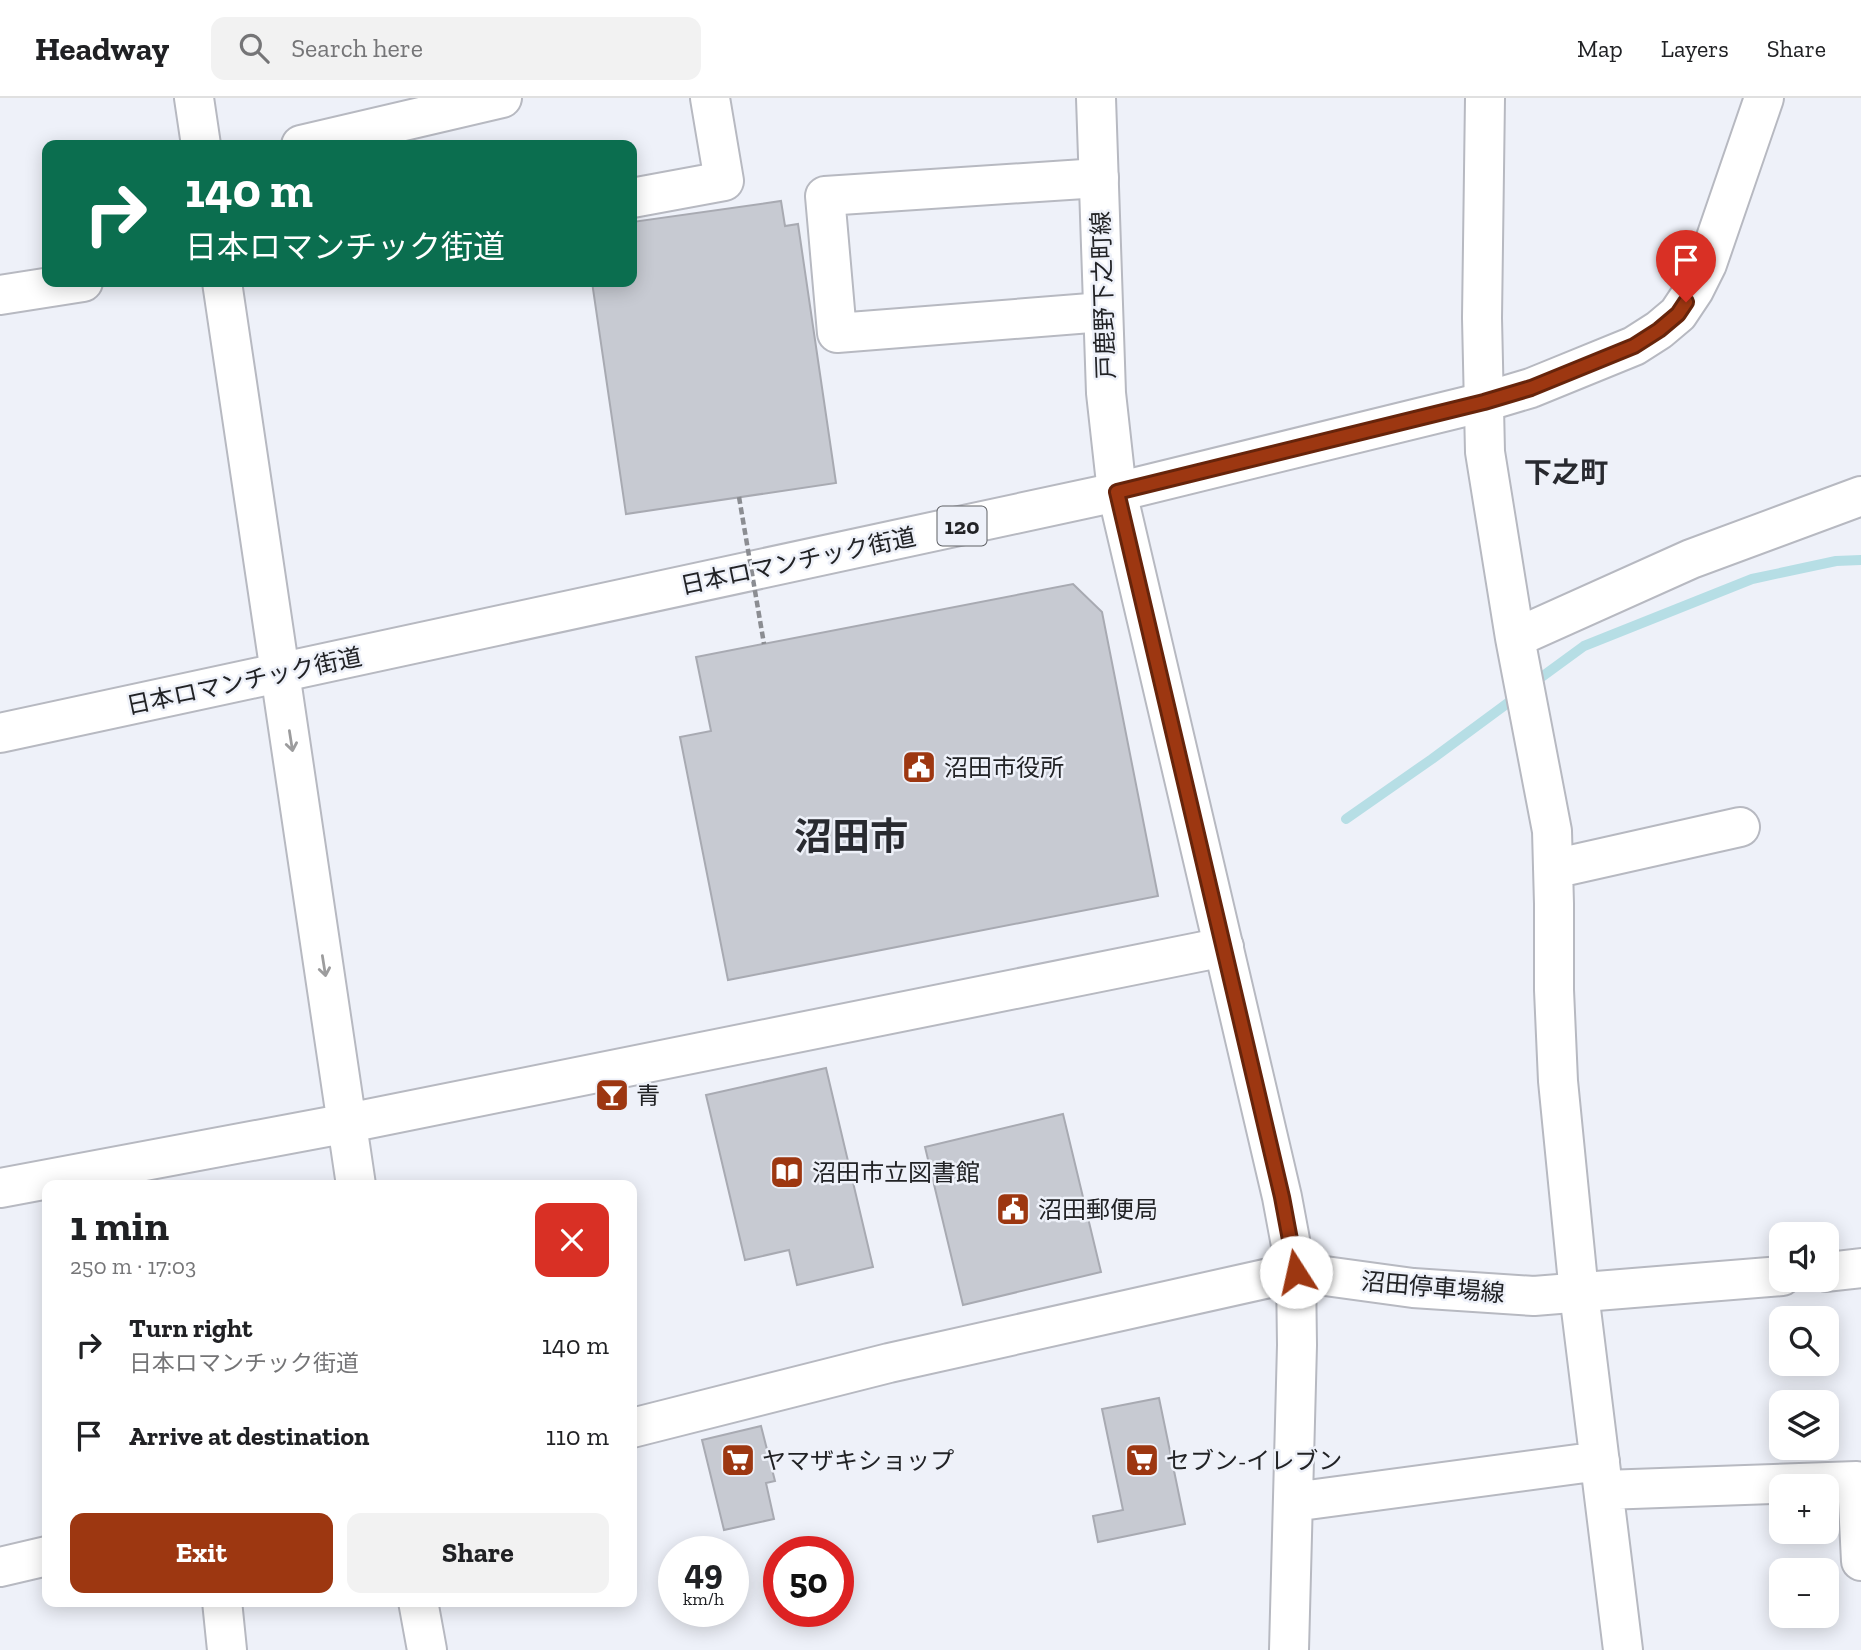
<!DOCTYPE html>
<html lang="en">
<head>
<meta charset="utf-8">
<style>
  :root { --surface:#fff; --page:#f2f2f2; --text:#202124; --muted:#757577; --line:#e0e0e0; --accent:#9d3711 }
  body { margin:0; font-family:"Zilla Slab","Noto Sans JP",serif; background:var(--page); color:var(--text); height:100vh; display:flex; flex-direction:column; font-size:26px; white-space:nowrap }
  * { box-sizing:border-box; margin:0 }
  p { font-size:23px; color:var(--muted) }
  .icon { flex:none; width:38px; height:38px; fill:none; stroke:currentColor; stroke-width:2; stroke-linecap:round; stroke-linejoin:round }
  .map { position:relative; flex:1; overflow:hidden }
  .details { position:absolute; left:42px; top:1082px; width:595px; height:427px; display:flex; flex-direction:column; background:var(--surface); border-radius:14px; box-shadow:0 4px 18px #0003 }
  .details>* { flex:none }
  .top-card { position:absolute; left:42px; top:42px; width:595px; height:147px; border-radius:14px; box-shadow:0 4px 18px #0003; background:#0b6e4f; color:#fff; overflow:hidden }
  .controls { position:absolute; left:1769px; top:1124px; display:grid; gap:14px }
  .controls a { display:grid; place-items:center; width:70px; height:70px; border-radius:14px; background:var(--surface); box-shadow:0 4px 18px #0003; font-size:35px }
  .speed { position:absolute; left:658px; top:1438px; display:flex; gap:14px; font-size:35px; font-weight:700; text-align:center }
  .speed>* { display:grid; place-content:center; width:91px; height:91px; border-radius:50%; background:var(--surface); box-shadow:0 4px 18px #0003; line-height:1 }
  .speed small { font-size:18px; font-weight:400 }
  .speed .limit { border:10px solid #d22; background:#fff; color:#111 }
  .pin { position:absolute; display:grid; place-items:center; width:60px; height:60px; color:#fff; margin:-72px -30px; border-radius:50% 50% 50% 0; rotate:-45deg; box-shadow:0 0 7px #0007 }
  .pin .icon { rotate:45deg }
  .me { position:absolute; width:77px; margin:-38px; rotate:350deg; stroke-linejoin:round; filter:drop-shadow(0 0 5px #0008) }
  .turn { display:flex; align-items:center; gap:24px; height:147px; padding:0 28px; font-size:32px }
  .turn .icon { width:91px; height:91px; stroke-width:2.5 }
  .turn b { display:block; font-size:49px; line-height:60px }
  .round { display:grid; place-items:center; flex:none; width:74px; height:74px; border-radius:14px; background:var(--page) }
  .summary { display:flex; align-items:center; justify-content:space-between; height:119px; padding:0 28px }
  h1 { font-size:42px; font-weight:800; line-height:52px }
  .primary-button { display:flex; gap:14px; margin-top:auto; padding:14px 28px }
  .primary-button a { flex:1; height:80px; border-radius:14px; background:var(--accent); color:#fff; font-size:28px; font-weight:800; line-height:80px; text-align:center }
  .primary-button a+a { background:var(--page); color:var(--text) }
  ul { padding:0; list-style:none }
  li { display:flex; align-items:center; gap:21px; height:91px; padding:0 28px }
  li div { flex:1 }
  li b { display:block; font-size:26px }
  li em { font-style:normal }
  header { display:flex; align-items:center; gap:42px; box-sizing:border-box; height:98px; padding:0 35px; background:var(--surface); border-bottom:2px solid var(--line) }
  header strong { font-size:33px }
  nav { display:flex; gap:38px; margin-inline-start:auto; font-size:24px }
  .search { width:490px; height:63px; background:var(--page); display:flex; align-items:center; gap:18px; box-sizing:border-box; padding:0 24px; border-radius:14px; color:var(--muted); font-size:26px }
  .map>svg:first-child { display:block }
</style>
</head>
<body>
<header>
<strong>Headway</strong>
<div class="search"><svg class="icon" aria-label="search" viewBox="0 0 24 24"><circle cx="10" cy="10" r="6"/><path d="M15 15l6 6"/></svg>Search here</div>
<nav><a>Map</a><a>Layers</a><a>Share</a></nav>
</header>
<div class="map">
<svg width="1861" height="1552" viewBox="0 0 1861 1552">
  <rect width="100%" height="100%" fill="#eef1f9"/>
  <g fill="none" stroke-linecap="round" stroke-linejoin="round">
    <path stroke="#b6dee5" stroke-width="10" d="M1532,586L1584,548L1752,481L1836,463L1861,462
      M1346,721L1432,661L1520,596"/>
  </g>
  <path fill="#c7cad2" stroke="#a8aab2" stroke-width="2" d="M781,103L785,128L798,126L836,385L626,416L592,184H632V124Z
    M1073,486L1102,514L1158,798L728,882L680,639L711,633L696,559Z
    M826,970L873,1169L797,1187L789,1152L745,1162L706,997Z
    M1063,1016L1101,1174L963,1207L925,1049Z
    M1159,1300L1185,1426L1098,1444L1093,1418L1123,1412L1102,1311Z
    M761,1328L775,1383L766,1385L774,1421L724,1432L702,1342Z"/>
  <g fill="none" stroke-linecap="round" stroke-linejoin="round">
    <g stroke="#b7b9c1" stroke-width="42">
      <path id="minor" d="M194,0L201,47
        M1485,0L1482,220L1485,354L1515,540L1552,733L1554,806V892L1558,983L1579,1195L1623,1552
        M301,47L502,0
        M1099,80L825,98L837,235L1103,214
        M632,100L724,83L710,0
        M222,184L356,1087
        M0,197L83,184
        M1515,540L1691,461L1861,398
        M1553,771L1740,729
        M0,1090L348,1025L1224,849
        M632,1330L889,1265L1296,1174L1297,1247L1289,1552
        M1604,1392L1857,1383L1861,1463
        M1293,1404L1600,1363
        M0,1469L47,1458
        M222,1503L227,1552
        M418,1503L427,1552"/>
    </g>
    <g stroke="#b7b9c1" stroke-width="42">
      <path id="major" d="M1096,0L1106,295L1117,394L1282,1099L1296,1174L1413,1190L1534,1198L1782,1178
        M1827,1174L1861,1170"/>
    </g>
    <g stroke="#b7b9c1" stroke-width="42">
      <path id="highway" d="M0,635L1117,394L1484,304L1531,290L1634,248L1659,232L1678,216L1694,192L1707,166L1764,0"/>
    </g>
    <use href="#minor" stroke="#fff" stroke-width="38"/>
    <use href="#major" stroke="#fff" stroke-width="38"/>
    <use href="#highway" stroke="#fff" stroke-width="38"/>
    <path stroke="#8b8d92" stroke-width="4.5" stroke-dasharray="7 3.5" stroke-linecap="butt" d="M739,399L764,546"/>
  </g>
  <defs><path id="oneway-shaft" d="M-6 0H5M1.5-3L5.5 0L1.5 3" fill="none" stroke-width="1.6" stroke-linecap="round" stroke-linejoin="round" transform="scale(1.75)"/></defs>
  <g stroke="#9c9c9d">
    <use href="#oneway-shaft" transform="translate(291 643) rotate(81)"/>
    <use href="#oneway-shaft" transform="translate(324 868) rotate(81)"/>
  </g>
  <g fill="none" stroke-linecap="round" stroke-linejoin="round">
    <g stroke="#66240b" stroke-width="18">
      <path id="route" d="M1296,1174L1282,1099L1117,394L1484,304L1531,290L1634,248L1659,232L1678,216L1686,204"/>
    </g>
    <use href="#route" stroke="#9d3711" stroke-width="12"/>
  </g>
  <defs>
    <g id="civic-square" transform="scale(1.75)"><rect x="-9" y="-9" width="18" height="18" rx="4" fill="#9d3711" stroke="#eef1f9"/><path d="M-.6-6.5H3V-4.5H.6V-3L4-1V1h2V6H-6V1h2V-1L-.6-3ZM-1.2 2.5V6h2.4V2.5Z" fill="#fff"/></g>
    <g id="bar-square" transform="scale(1.75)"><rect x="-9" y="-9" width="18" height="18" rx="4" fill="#9d3711" stroke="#eef1f9"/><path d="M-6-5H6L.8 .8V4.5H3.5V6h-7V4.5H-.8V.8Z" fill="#fff"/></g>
    <g id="library-square" transform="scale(1.75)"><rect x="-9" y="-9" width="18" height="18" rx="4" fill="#9d3711" stroke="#eef1f9"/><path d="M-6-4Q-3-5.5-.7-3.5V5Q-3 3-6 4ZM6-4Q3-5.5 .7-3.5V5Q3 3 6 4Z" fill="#fff"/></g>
    <g id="supermarket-square" transform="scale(1.75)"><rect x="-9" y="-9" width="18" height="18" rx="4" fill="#9d3711" stroke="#eef1f9"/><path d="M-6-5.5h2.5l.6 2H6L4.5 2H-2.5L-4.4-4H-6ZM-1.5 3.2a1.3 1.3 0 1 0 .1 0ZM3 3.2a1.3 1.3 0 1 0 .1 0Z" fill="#fff"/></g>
  </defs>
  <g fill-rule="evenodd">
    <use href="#civic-square" x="919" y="669"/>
    <use href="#bar-square" x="612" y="997"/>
    <use href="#library-square" x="787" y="1074"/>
    <use href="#civic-square" x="1013" y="1111"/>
    <use href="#supermarket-square" x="738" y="1362"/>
    <use href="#supermarket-square" x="1142" y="1362"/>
  </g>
  <g text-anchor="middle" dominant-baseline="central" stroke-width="5" stroke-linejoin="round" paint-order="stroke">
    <rect fill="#eef1f9" stroke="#5f6165" stroke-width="2" x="937.5" y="408.5" width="49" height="39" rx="5"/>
    <g font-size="23" font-weight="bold" fill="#222326">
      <text x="962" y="428">120</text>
    </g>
    <g font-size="24" fill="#222326" stroke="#eef1f9">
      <text transform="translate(1103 197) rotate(-92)">戸鹿野下之町線</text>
      <text transform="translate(798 463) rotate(-12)">日本ロマンチック街道</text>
      <text transform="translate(244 583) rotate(-12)">日本ロマンチック街道</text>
      <text transform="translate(1433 1189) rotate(5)">沼田停車場線</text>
    </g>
    <g font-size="24" fill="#222326" stroke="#eef1f9" text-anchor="start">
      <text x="944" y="669">沼田市役所</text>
      <text x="636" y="997">青</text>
      <text x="812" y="1074">沼田市立図書館</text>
      <text x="1038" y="1111">沼田郵便局</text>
      <text x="762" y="1362">ヤマザキショップ</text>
      <text x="1166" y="1362">セブン-イレブン</text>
    </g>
    <g font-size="28" font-weight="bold" fill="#282a30" stroke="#eef1f9">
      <text x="1566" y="374">下之町</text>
    </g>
    <g font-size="38" font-weight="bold" fill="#282a30" stroke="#eef1f9">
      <text x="851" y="739">沼田市</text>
    </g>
  </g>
</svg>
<div class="controls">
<a><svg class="icon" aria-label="sound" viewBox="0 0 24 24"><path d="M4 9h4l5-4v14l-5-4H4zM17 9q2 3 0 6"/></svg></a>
<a><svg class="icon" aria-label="search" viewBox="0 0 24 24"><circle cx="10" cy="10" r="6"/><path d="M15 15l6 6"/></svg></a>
<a><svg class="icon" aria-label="layers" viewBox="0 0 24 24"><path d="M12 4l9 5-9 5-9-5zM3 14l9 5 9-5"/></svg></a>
<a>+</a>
<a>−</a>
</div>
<div class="speed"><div>49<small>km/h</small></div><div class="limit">50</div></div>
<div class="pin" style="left:1686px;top:204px;background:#d93025"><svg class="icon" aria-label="arrive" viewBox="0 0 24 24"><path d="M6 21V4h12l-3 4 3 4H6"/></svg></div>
<svg class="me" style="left:1296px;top:1174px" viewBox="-20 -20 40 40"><circle r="19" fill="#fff"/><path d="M0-13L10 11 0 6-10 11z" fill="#9d3711"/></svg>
<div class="top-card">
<div class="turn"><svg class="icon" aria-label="right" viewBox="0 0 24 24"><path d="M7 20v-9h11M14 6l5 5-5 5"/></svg><div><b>140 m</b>日本ロマンチック街道</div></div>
</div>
<section class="details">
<div class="summary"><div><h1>1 min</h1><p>250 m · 17:03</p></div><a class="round" style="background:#d93025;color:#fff"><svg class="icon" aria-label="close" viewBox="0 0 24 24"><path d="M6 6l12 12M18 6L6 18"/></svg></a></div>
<ul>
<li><svg class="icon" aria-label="right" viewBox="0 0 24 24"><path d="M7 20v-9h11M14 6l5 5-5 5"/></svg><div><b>Turn right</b><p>日本ロマンチック街道</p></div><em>140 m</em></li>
<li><svg class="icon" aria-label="arrive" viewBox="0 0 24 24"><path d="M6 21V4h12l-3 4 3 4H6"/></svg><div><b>Arrive at destination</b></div><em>110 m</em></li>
</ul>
<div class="primary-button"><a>Exit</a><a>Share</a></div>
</section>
</div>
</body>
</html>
